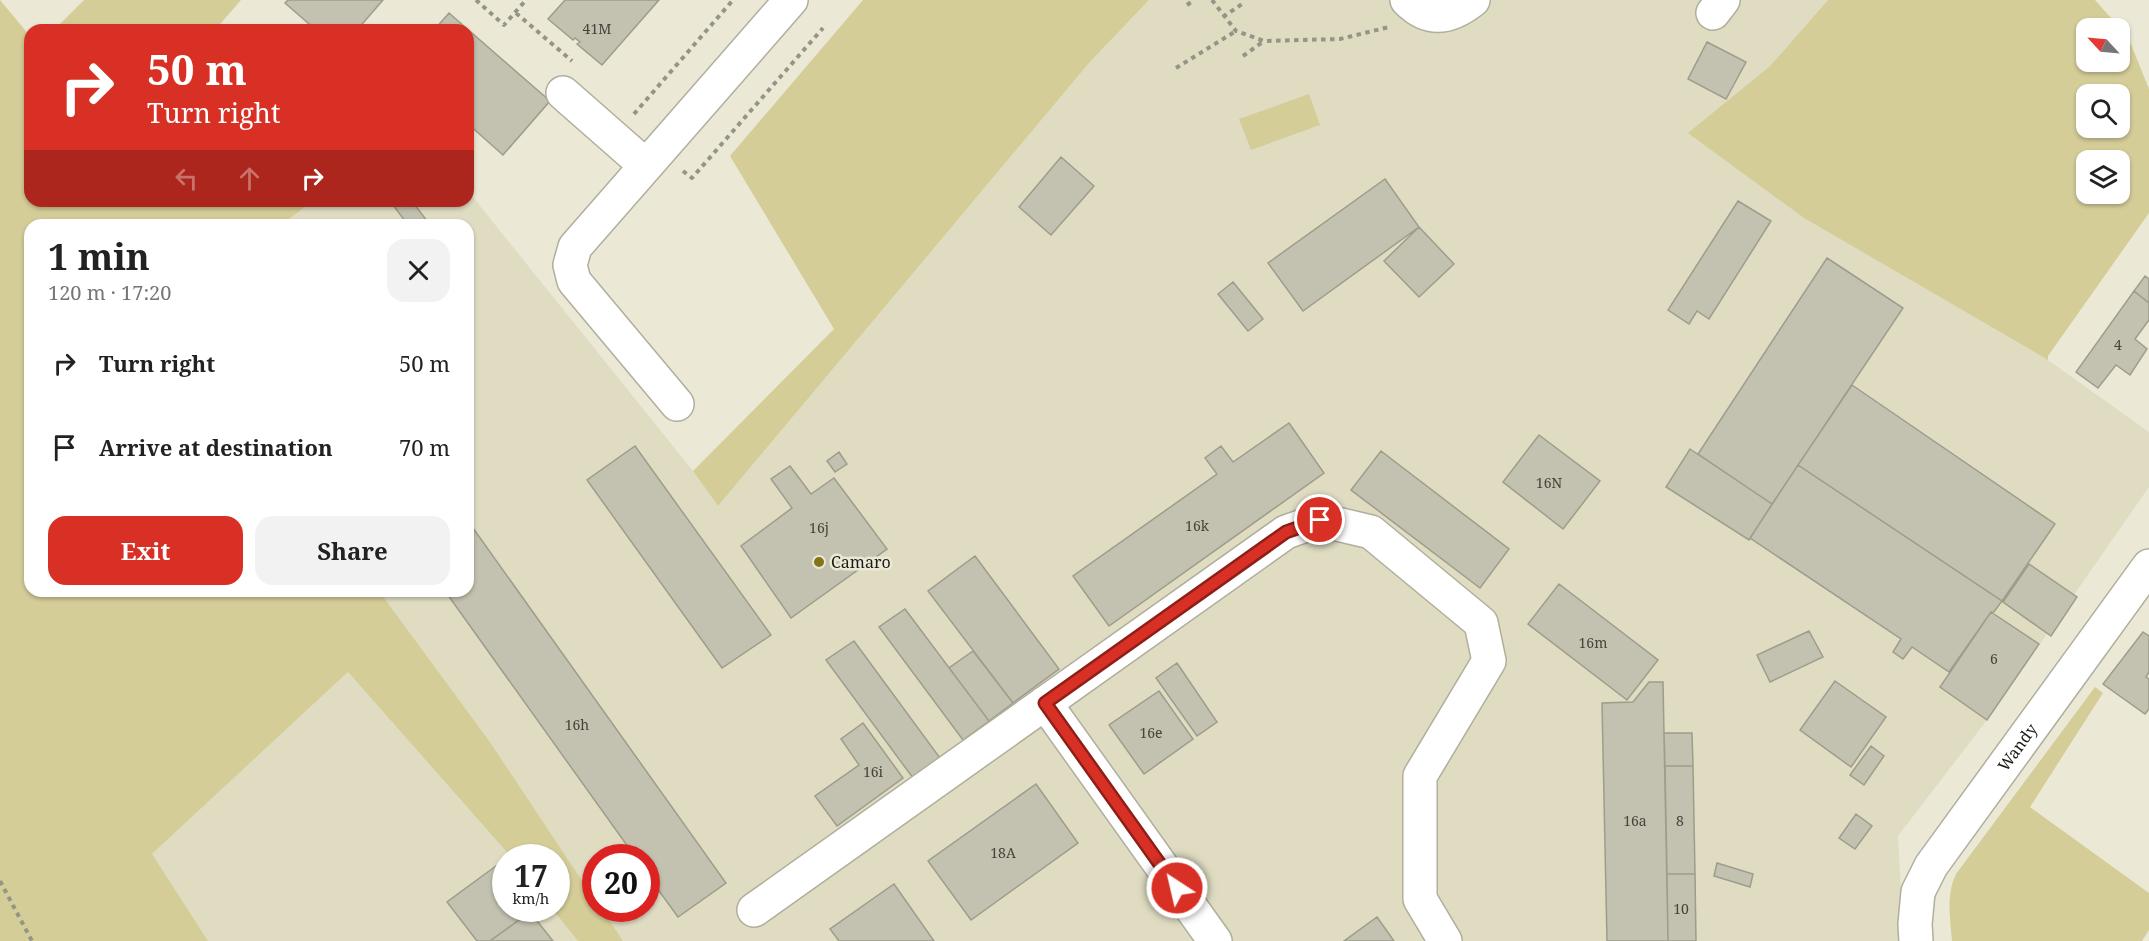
<!DOCTYPE html>
<html lang="en">
<head>
<meta charset="utf-8">
<style>
  :root { --surface:#fff; --page:#f2f2f2; --text:#222; --muted:#767676; --accent:#d93025 }
  body { margin:0; font-family:"Noto Serif",serif; background:var(--page); color:var(--text); height:100vh; display:flex; flex-direction:column; font-size:22px; white-space:nowrap }
  * { box-sizing:border-box; margin:0 }
  p { font-size:20px; color:var(--muted) }
  .icon { flex:none; width:33px; height:33px; fill:none; stroke:currentColor; stroke-width:2; stroke-linecap:round; stroke-linejoin:round }
  .map { position:relative; flex:1; overflow:hidden }
  .panel { position:absolute; left:24px; top:219px; width:450px; height:378px; display:flex; flex-direction:column; background:var(--surface); border-radius:18px; box-shadow:0 2px 4px #0004 }
  .panel>* { flex:none }
  .top-card { position:absolute; left:24px; top:24px; width:450px; height:183px; border-radius:18px; box-shadow:0 2px 4px #0004; background:#d93025; color:#fff; overflow:hidden }
  .needle { width:39px; rotate:296deg }
  .tools { position:absolute; left:2076px; top:18px; display:grid; gap:12px }
  .tools a { display:grid; place-items:center; width:54px; height:54px; border-radius:12px; background:var(--surface); box-shadow:0 2px 4px #0004; font-size:30px }
  .speed { position:absolute; left:492px; top:844px; display:flex; gap:12px; font-size:30px; font-weight:700; text-align:center }
  .speed>* { display:grid; place-content:center; width:78px; height:78px; border-radius:50%; background:var(--surface); box-shadow:0 2px 4px #0004; line-height:1 }
  .speed small { font-size:15px; font-weight:400 }
  .speed .limit { border:9px solid #d22; background:#fff; color:#111 }
  .pin { position:absolute; display:grid; place-items:center; width:51px; height:51px; color:#fff; margin:-26px; border:3px solid #fff; border-radius:50%; box-shadow:0 2px 6px #0007 }
  .me { position:absolute; width:66px; margin:-33px; rotate:325deg; stroke-linejoin:round; filter:drop-shadow(0 0 4px #0008) }
  .turn { display:flex; align-items:center; gap:21px; height:126px; padding:0 24px; font-size:27px }
  .turn .icon { width:78px; height:78px; stroke-width:2.5 }
  .turn b { display:block; font-size:42px; line-height:51px }
  .lanes { display:flex; align-items:center; height:57px; padding:0 24px; background:#0003; justify-content:center; gap:30px; direction:ltr }
  .lanes .off { opacity:.35 }
  .round { display:grid; place-items:center; flex:none; width:63px; height:63px; border-radius:18px; background:var(--page) }
  .headline { display:flex; align-items:center; justify-content:space-between; height:102px; padding:0 24px }
  h1 { font-size:36px; font-weight:700; line-height:45px }
  .action { display:flex; gap:12px; margin-top:auto; padding:12px 24px }
  .action a { flex:1; height:69px; border-radius:18px; background:var(--accent); color:#fff; font-size:24px; font-weight:700; line-height:69px; text-align:center }
  .action a+a { background:var(--page); color:var(--text) }
  ul { padding:0; list-style:none }
  li { display:flex; align-items:center; gap:18px; height:84px; padding:0 24px }
  li div { flex:1 }
  li b { display:block; font-size:22px }
  li em { font-style:normal }
  .map>svg:first-child { display:block }
</style>
</head>
<body>
<div class="map">
<svg width="2149" height="941" viewBox="0 0 2149 941">
  <rect width="100%" height="100%" fill="#ebe9d6"/>
  <path fill="#dfdcc2" d="M1149,0H1828L1770,66L1689,133L1804,218L2048,360L2149,432V487L1987,720L1898,836L1904,941H623L602,909H646V858H596L595,900L490,742L379,591H468V225H281L313,201H468V191L693,471L718,506L1089,63Z
    M348,672L512,858H506V909H552L578,941H208L151,855Z"/>
  <path fill="#d4cd98" fill-rule="evenodd" d="M0,0L30,36V201H313L281,225H30V591H379L490,742L595,900L596,909H602L623,941H578L552,909H556V858H512L348,672L152,854L208,941H0Z
    M84,0H241L215,30H54Z
    M863,0H1149L1089,63L718,506L693,471L834,329L730,156Z
    M1828,0H2095L2128,37L2149,89V213L2048,356V360L1804,218L1688,133L1770,66ZM2086,28H2120V62H2086ZM2086,94H2120V128H2086ZM2086,160H2120V194H2086Z
    M1309,94L1320,125L1251,150L1239,119Z
    M2095,687L2103,693L2030,807L2149,893V930L2142,941H1952C1950,918 1946,895 1956,874Z"/>
  <path fill="#c3c1af" stroke="#9e9c8b" stroke-width="1.5" d="M288,0H383L357,30H316L285,3Z
    M565,0H659L602,65L577,44L580,42L575,38L573,40L548,19Z
    M449,13L550,101L503,155L468,124V30H434Z
    M1707,42L1746,62L1726,99L1688,79Z
    M1061,157L1094,186L1051,235L1019,207Z
    M1385,179L1419,227L1303,311L1268,263Z
    M390,201H412L430,225H408Z
    M1738,201L1771,221L1709,319L1697,311L1689,324L1668,310Z
    M1419,227L1454,264L1419,297L1384,261Z
    M1827,258L1903,308L1772,504L1698,454Z
    M2145,276L2149,279V303L2134,291Z
    M1233,282L1263,319L1248,331L1218,294Z
    M2134,291L2149,303V320L2135,339L2147,349L2130,375L2116,365L2098,388L2076,372Z
    M1852,385L2055,524L2002,601L1798,465Z
    M1289,423L1324,473L1109,626L1073,576L1217,474L1205,458L1221,446L1233,462Z
    M1539,435L1600,481L1563,529L1503,482Z
    M635,446L771,635L722,668L587,480Z
    M1690,449L1772,504L1749,540L1666,487Z
    M1381,451L1509,549L1480,588L1351,490Z
    M839,452L847,464L835,472L827,461Z
    M1798,465L2002,601L1993,613L1991,612L1949,672L1912,647L1903,659L1893,652L1901,639L1750,538Z
    M790,466L811,494L834,478L887,549L791,618L741,546L792,508L771,479Z
    M468,521L726,883L678,917L646,873V858H636L445,591H468Z
    M975,556L1059,669L1013,703L928,591Z
    M2029,564L2077,597L2051,636L2003,602Z
    M1559,584L1658,660L1627,700L1528,624Z
    M905,609L989,721L963,740L879,627Z
    M1991,612L2039,644L1987,720L1940,687Z
    M1809,631L1823,657L1770,682L1757,655Z
    M2143,632L2149,636V672L2146,677L2149,679V709L2145,714L2103,684Z
    M854,641L940,758L913,778L826,660Z
    M973,651L1013,703L989,721L949,668Z
    M1177,663L1217,722L1197,736L1156,678Z
    M1835,681L1886,717L1851,767L1800,730Z
    M1649,682H1663L1668,941H1607L1602,703L1633,702Z
    M1159,691L1193,739L1144,774L1109,725Z
    M863,723L903,778L837,826L815,796L859,765L841,739Z
    M1664,733H1692L1693,766H1665Z
    M1871,746L1884,756L1864,785L1850,775Z
    M1665,766H1693L1695,874H1667Z
    M1036,784L1078,843L971,920L928,861Z
    M1856,814L1872,826L1855,849L1839,838Z
    M1717,863L1753,874L1750,887L1714,876Z
    M496,866L506,879V909H528L530,912L490,941H477L447,902Z
    M1667,874H1695L1696,941H1668Z
    M894,884L934,941H839L830,929Z
    M530,912L553,941H490Z
    M1377,917L1394,941H1344Z"/>
  <g fill="none" stroke-linecap="round" stroke-linejoin="round">
    <g stroke="#b0ae9c" stroke-width="36">
      <g id="minor">
        <path d="M1407,0C1429,22 1449,19 1473,0"/>
        <path d="M1713,13L1723,0"/>
        <path d="M563,93L645,165"/>
        <path d="M677,404L574,281L570,265L575,247L791,0"/>
        <path d="M1045,703L1215,941"/>
        <path d="M754,910L1286,532L1320,520L1371,532L1481,623L1489,661L1420,776V899L1445,941"/>
        <path id="s1" d="M1916,941L1915,924L1918,892L1931,866L2149,566"/>
      </g>
    </g>
    <path stroke="#959486" stroke-width="4" stroke-dasharray="4.5 4.5" stroke-linecap="butt" d="M476,0L504,25L526,0
      M1212,0L1236,31L1264,41L1340,39L1389,27
      M1187,5L1194,0
      M516,13L572,61
      M1223,17L1245,2
      M1243,56L1264,41
      M1176,68L1236,31
      M634,114L733,0
      M683,171L692,178L823,28
      M0,881L32,941"/>
    <use href="#minor" stroke="#fff" stroke-width="33"/>
  </g>
  <g fill="none" stroke-linecap="round" stroke-linejoin="round">
    <g stroke="#8d1f18" stroke-width="15">
      <path id="route" d="M1177,888L1045,703L1286,532L1320,520"/>
    </g>
    <use href="#route" stroke="#d93025" stroke-width="10"/>
  </g>
  <circle fill="#817517" stroke="#ebe9d6" stroke-width="2" cx="819" cy="562" r="6"/>
  <g text-anchor="middle" dominant-baseline="central" stroke-width="5" stroke-linejoin="round" paint-order="stroke">
    <g font-size="14" fill="#46443c">
      <text x="597" y="28">41M</text>
      <text x="2118" y="344">4</text>
      <text x="1549" y="482">16N</text>
      <text x="1197" y="525">16k</text>
      <text x="819" y="527">16j</text>
      <text x="1593" y="642">16m</text>
      <text x="1994" y="658">6</text>
      <text x="577" y="724">16h</text>
      <text x="1151" y="732">16e</text>
      <text x="873" y="771">16i</text>
      <text x="1635" y="820">16a</text>
      <text x="1680" y="820">8</text>
      <text x="1003" y="852">18A</text>
      <text x="1681" y="908">10</text>
    </g>
    <g font-size="16" fill="#1c1b15" stroke="#ebe9d6" text-anchor="start">
      <text x="831" y="562">Camaro</text>
    </g>
    <g font-size="16" fill="#1c1b15" stroke="#ebe9d6">
      <text stroke="none"><textPath href="#s1" startOffset="225">Wandy</textPath></text>
    </g>
  </g>
</svg>
<div class="tools">
<a><svg class="needle" viewBox="-14 -14 28 28"><path d="M0-13l5 13h-10z" fill="#e53935"/><path d="M0 13l5-13h-10z" fill="#767676"/></svg></a>
<a><svg class="icon" aria-label="search" viewBox="0 0 24 24"><circle cx="10" cy="10" r="6"/><path d="M15 15l6 6"/></svg></a>
<a><svg class="icon" aria-label="layers" viewBox="0 0 24 24"><path d="M12 4l9 5-9 5-9-5zM3 14l9 5 9-5"/></svg></a>
</div>
<div class="speed"><div>17<small>km/h</small></div><div class="limit">20</div></div>
<div class="pin" style="left:1320px;top:520px;background:#d93025"><svg class="icon" aria-label="arrive" viewBox="0 0 24 24"><path d="M6 21V4h12l-3 4 3 4H6"/></svg></div>
<svg class="me" style="left:1177px;top:888px" viewBox="-20 -20 40 40"><circle r="17" fill="#d93025" stroke="#fff" stroke-width="3"/><path d="M0-11L8 9 0 5-8 9z" fill="#fff"/></svg>
<div class="top-card">
<div class="turn"><svg class="icon" aria-label="right" viewBox="0 0 24 24"><path d="M7 20v-9h11M14 6l5 5-5 5"/></svg><div><b>50 m</b>Turn right</div></div>
<div class="lanes"><svg class="icon off" aria-label="left" viewBox="0 0 24 24"><path d="M17 20v-9H6M10 6l-5 5 5 5"/></svg><svg class="icon off" aria-label="ahead" viewBox="0 0 24 24"><path d="M12 20V5M6 11l6-6 6 6"/></svg><svg class="icon" aria-label="right" viewBox="0 0 24 24"><path d="M7 20v-9h11M14 6l5 5-5 5"/></svg></div>
</div>
<section class="panel">
<div class="headline"><div><h1>1 min</h1><p>120 m · 17:20</p></div><a class="round"><svg class="icon" aria-label="close" viewBox="0 0 24 24"><path d="M6 6l12 12M18 6L6 18"/></svg></a></div>
<ul>
<li><svg class="icon" aria-label="right" viewBox="0 0 24 24"><path d="M7 20v-9h11M14 6l5 5-5 5"/></svg><div><b>Turn right</b></div><em>50 m</em></li>
<li><svg class="icon" aria-label="arrive" viewBox="0 0 24 24"><path d="M6 21V4h12l-3 4 3 4H6"/></svg><div><b>Arrive at destination</b></div><em>70 m</em></li>
</ul>
<div class="action"><a>Exit</a><a>Share</a></div>
</section>
</div>
</body>
</html>
